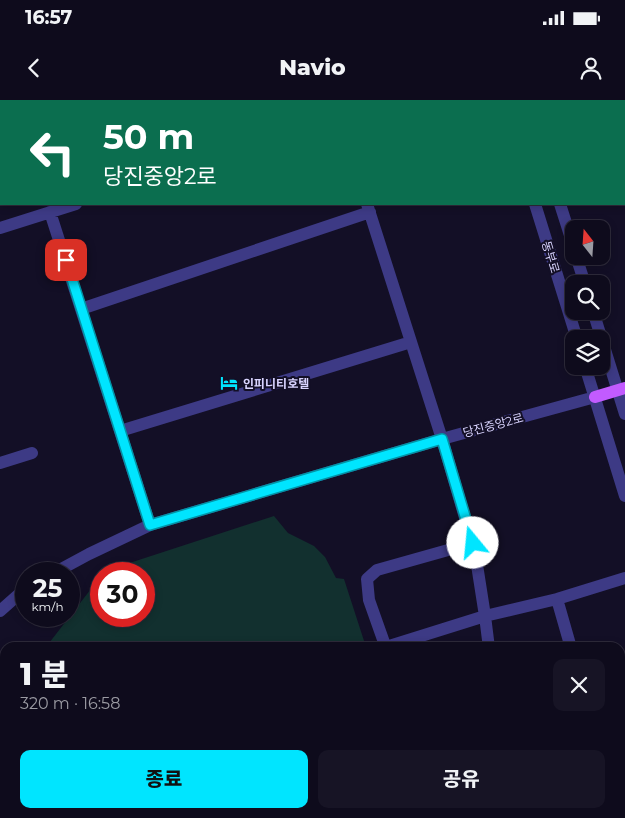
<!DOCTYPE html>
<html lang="ko">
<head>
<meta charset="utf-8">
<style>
  :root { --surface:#0e0b1c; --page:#171425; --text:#f1f3f6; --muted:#9b9ba3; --line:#2e2b3b; --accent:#00e5ff }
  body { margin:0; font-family:Montserrat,"Noto Sans KR",sans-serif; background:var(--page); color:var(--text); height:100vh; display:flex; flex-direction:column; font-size:19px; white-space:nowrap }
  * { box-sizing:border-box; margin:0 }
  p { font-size:16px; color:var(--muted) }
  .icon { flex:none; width:28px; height:28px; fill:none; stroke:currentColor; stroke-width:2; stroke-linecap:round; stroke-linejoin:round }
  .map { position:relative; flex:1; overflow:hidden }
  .side { position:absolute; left:0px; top:542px; width:625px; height:176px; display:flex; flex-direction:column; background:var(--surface); border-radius:15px 15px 0 0; box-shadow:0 2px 8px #0003,0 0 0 1px var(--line) }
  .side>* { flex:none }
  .top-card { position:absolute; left:0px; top:0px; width:625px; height:105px; box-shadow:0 2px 8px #0003,0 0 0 1px var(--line); background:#0b6e4f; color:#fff; overflow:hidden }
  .needle { width:32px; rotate:343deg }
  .buttons { position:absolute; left:565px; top:120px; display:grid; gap:10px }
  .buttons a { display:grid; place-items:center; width:45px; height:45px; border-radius:10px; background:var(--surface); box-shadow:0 2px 8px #0003,0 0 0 1px var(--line); font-size:25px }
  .speed { position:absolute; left:15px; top:462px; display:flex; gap:10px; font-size:25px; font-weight:700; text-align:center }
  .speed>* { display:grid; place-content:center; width:65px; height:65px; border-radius:50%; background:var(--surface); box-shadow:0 2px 8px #0003,0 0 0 1px var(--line); line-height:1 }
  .speed small { font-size:12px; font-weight:400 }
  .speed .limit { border:8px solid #d22; background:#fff; color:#111 }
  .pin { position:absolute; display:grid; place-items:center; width:42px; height:42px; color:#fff; margin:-21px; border-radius:10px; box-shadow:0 2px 8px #0006 }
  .me { position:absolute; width:55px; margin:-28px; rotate:343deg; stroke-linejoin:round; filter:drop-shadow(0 0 4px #0008) }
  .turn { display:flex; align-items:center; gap:18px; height:105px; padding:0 20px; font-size:22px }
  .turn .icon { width:65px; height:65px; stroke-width:2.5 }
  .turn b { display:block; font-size:35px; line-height:42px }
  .round { display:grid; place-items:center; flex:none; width:52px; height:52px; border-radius:10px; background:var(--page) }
  .head { display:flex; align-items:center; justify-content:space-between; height:85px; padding:0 20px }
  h1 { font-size:30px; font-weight:800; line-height:38px }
  .button { display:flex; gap:10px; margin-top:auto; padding:10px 20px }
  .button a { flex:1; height:58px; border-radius:10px; background:var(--accent); color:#111; font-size:20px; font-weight:800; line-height:58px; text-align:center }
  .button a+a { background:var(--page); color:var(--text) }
  .status { display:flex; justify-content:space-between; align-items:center; height:35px; padding:0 25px; background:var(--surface); direction:ltr }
  .status svg { height:14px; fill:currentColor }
  header { display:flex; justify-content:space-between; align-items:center; height:65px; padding:0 20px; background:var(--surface); font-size:22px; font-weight:800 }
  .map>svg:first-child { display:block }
</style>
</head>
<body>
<div class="status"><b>16:57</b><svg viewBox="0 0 49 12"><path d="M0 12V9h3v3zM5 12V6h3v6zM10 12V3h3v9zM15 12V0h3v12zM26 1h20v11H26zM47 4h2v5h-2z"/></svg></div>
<header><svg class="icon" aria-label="back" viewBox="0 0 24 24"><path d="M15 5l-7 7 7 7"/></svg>Navio<svg class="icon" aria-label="person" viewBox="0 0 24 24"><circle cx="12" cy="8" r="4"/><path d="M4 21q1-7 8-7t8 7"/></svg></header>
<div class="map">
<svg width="625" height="718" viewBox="0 0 625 718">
  <rect width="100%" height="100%" fill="#130f26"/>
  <path fill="#12302f" d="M274,416L288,433L314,446L325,457L336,478L344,479L366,547H46L101,476V516H144V474H103L105,471Z
    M5,599V714H354V718H0V606Z"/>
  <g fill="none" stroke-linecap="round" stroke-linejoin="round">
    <path stroke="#3d3a85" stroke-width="12" d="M75,0V1
      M389,0V1
      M502,0V1
      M528,0V1
      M401,1L405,0
      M367,104L442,339L475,452L485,516L489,548
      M535,104L577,239
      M560,104L574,148
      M50,112L150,425
      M0,128L76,104
      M576,156L585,184
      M81,209L370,112
      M593,211L625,314
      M585,266L625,396
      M120,331L411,242
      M0,363L32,353
      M52,474L89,454L150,425L442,339L595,297
      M557,499L571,548
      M0,511L26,488
      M386,547L485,516L557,499L625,478
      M386,548L369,500L367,479L377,470L473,443
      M426,714L427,718
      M529,714L531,718
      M620,714L621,718"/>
    <path stroke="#c25bff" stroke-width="12" d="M595,297L625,288"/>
  </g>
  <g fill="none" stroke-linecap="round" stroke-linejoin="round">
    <g stroke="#0095a6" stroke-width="12">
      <path id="route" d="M66,160L150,425L442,339L473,443"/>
    </g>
    <use href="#route" stroke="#00e5ff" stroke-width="9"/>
  </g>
  <defs>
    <g id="hotel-bare" transform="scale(1.35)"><path d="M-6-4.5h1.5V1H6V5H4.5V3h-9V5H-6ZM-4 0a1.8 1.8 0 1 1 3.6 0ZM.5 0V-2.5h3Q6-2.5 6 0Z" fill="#00e5ff" stroke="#130f26" stroke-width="2.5" paint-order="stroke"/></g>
  </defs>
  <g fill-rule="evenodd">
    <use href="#hotel-bare" x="229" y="283"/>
  </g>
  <g text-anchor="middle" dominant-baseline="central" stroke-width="4" stroke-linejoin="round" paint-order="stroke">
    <g font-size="12" fill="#d9d4ff" stroke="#130f26">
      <text transform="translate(551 157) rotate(73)">동부로</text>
      <text transform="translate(493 325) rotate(-15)">당진중앙2로</text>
    </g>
    <g font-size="12" font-weight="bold" fill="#d9d4ff" stroke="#130f26" text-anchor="start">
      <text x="243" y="283">인피니티호텔</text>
    </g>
  </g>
</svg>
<div class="buttons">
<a><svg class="needle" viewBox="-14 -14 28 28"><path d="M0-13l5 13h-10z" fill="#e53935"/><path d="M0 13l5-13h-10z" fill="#9b9ba3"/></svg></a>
<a><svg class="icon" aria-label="search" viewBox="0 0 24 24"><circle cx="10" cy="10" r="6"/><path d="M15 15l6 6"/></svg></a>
<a><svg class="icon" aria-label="layers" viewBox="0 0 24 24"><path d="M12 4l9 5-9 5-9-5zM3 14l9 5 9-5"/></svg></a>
</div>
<div class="speed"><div>25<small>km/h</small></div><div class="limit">30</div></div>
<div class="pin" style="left:66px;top:160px;background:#d93025"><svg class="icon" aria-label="arrive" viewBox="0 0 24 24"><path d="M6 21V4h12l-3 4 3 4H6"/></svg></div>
<svg class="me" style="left:473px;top:443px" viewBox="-20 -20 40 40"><circle r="19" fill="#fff"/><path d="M0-13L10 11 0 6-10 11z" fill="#00e5ff"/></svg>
<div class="top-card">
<div class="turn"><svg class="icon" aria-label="left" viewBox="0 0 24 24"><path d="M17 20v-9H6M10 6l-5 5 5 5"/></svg><div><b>50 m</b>당진중앙2로</div></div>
</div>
<section class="side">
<div class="head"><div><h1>1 분</h1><p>320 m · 16:58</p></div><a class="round"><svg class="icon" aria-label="close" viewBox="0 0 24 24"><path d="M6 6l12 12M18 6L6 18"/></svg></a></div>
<div class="button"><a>종료</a><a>공유</a></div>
</section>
</div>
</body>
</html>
